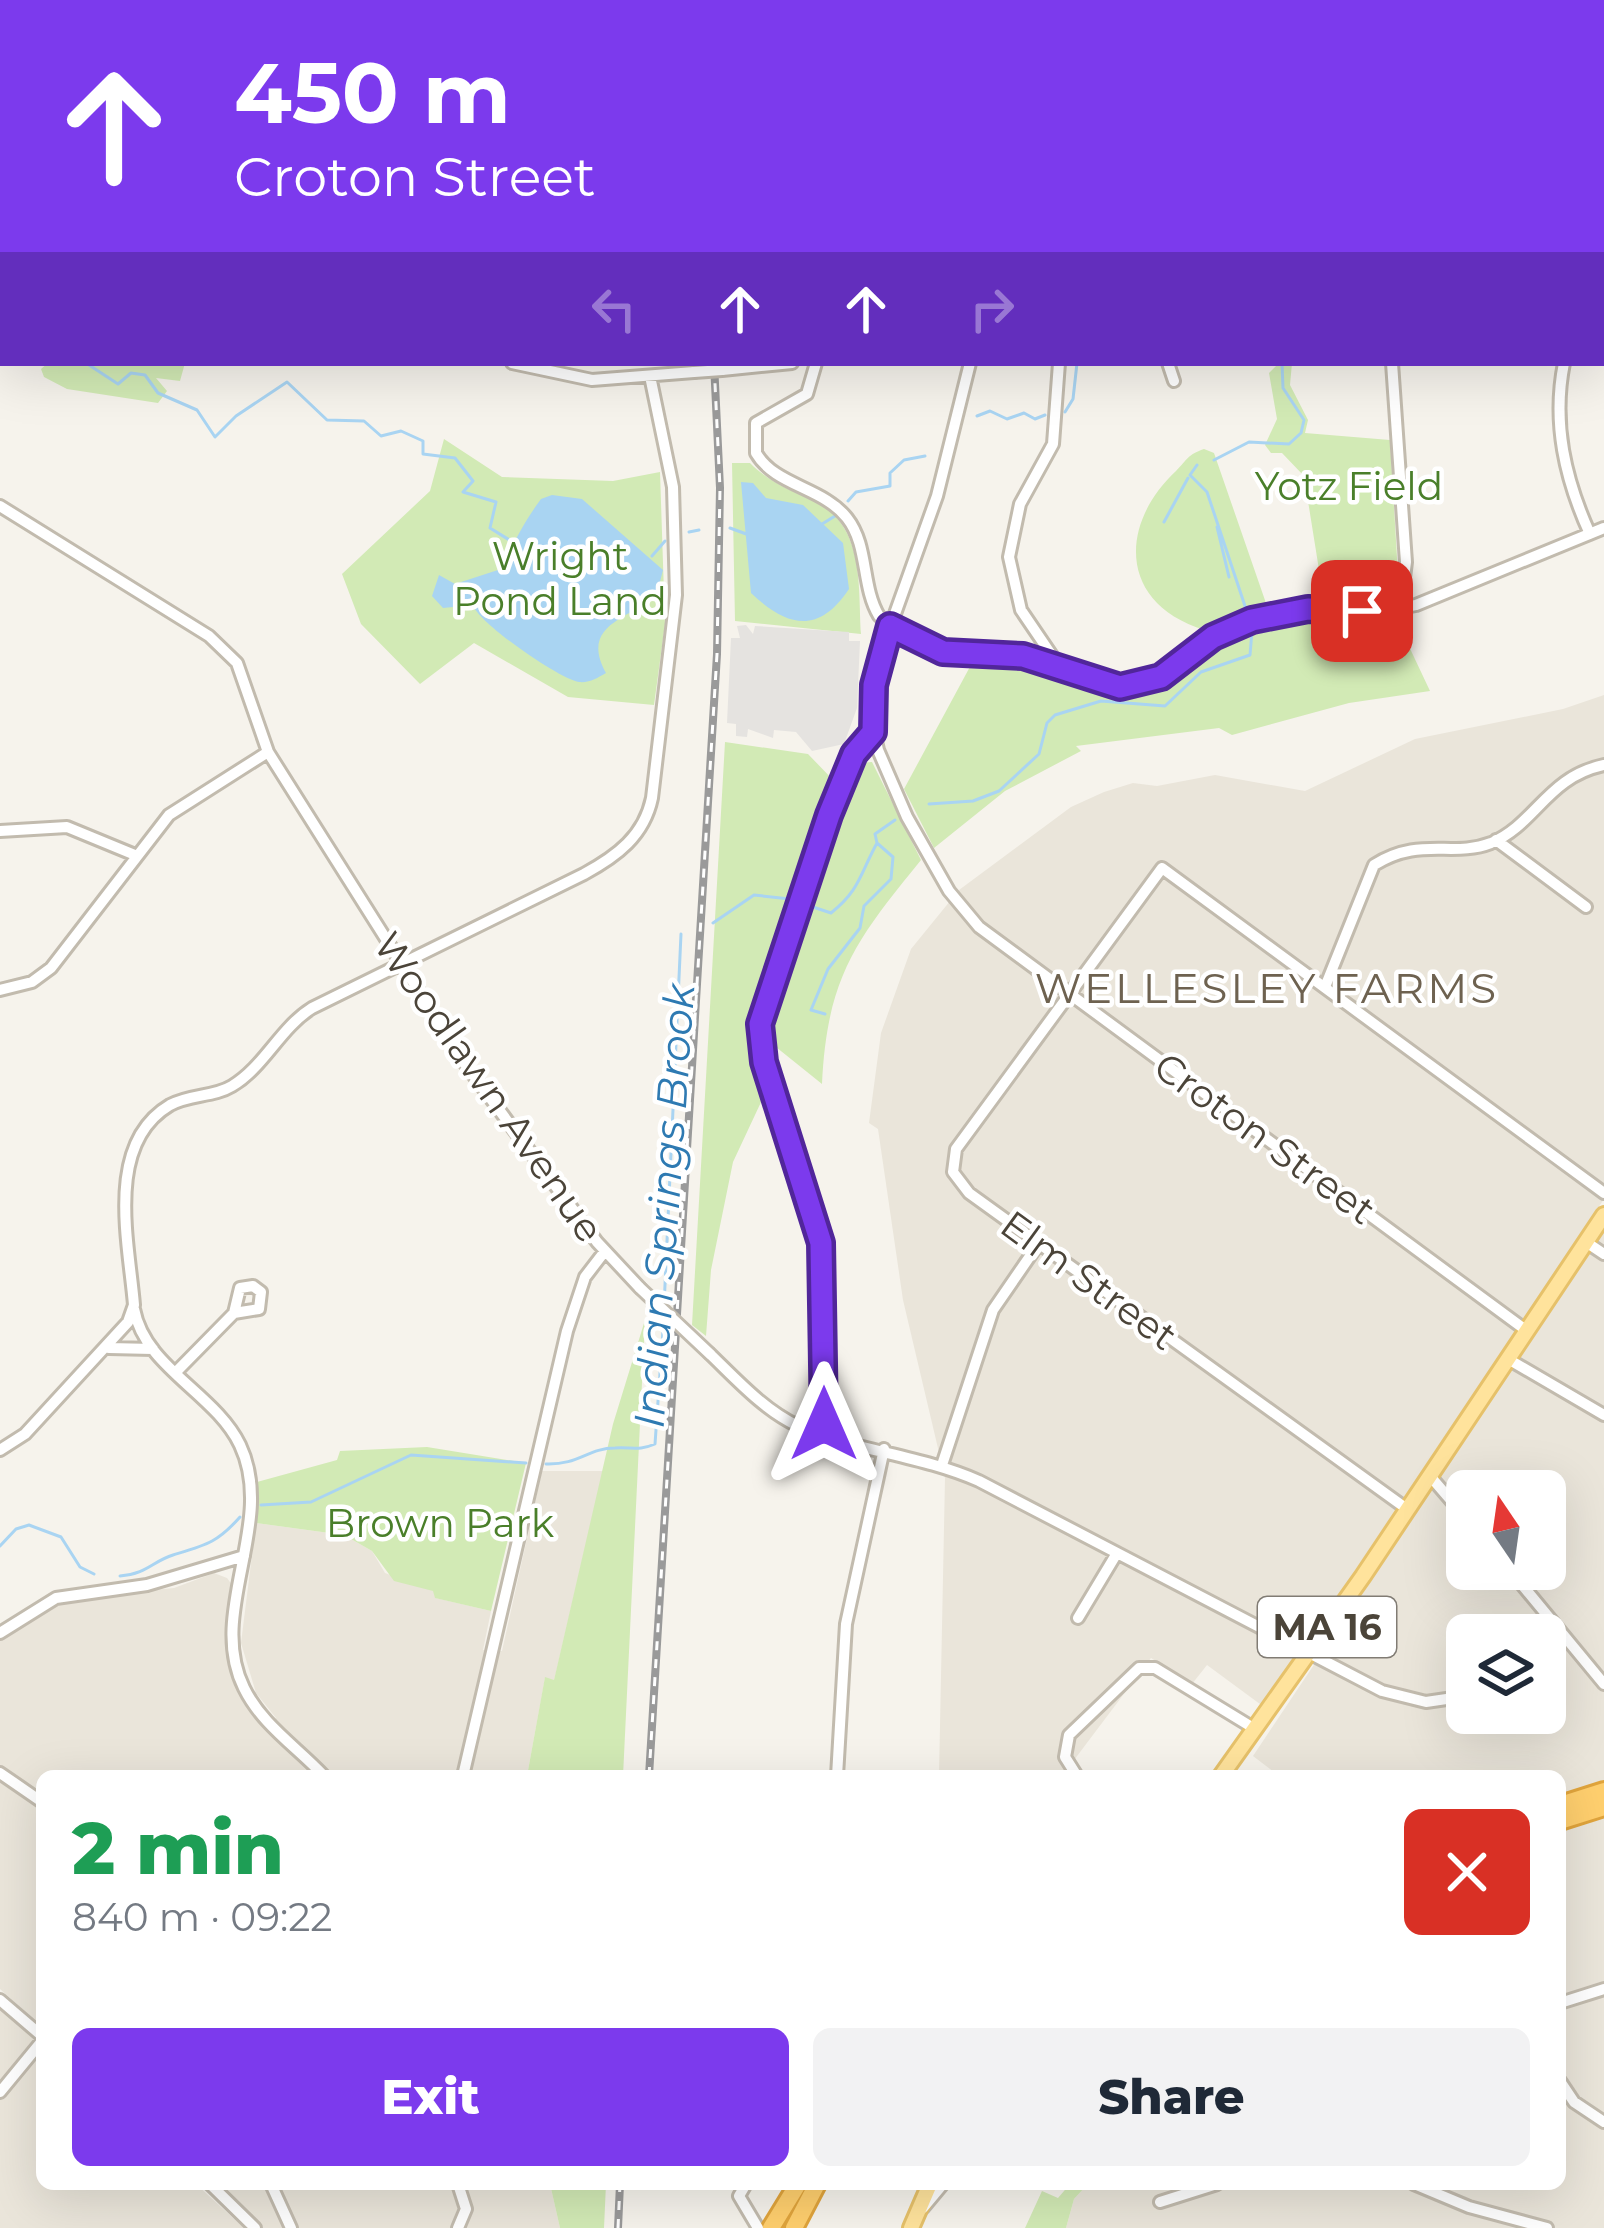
<!DOCTYPE html>
<html lang="en">
<head>
<meta charset="utf-8">
<style>
  :root { --surface:#fff; --page:#f2f2f3; --text:#1f2937; --muted:#747a83; --accent:#7c3aed }
  body { margin:0; font-family:Montserrat,sans-serif; background:var(--page); color:var(--text); height:100vh; display:flex; flex-direction:column; font-size:45px; white-space:nowrap }
  * { box-sizing:border-box; margin:0 }
  p { font-size:39px; color:var(--muted) }
  .icon { flex:none; width:66px; height:66px; fill:none; stroke:currentColor; stroke-width:2; stroke-linecap:round; stroke-linejoin:round }
  .map { position:relative; flex:1; overflow:hidden }
  .details { position:absolute; left:36px; top:1770px; width:1530px; height:420px; display:flex; flex-direction:column; background:var(--surface); border-radius:18px; box-shadow:0 12px 48px #0002 }
  .details>* { flex:none }
  .banner { position:absolute; left:0px; top:0px; width:1605px; height:366px; box-shadow:0 12px 48px #0002; background:#7c3aed; color:#fff; overflow:hidden }
  .needle { width:78px; rotate:347deg }
  .tools { position:absolute; left:1446px; top:1470px; display:grid; gap:24px }
  .tools a { display:grid; place-items:center; width:120px; height:120px; border-radius:18px; background:var(--surface); box-shadow:0 12px 48px #0002; font-size:60px }
  .pin { position:absolute; display:grid; place-items:center; width:102px; height:102px; color:#fff; margin:-51px; border-radius:24px; box-shadow:0 6px 18px #0006 }
  .me { position:absolute; width:132px; margin:-66px; rotate:0deg; stroke-linejoin:round; filter:drop-shadow(0 0 9px #0008) }
  .turn { display:flex; align-items:center; gap:42px; height:252px; padding:0 36px; font-size:54px }
  .turn .icon { width:156px; height:156px; stroke-width:2.5 }
  .turn b { display:block; font-size:84px; line-height:102px }
  .lanes { display:flex; align-items:center; height:114px; padding:0 36px; background:#0003; justify-content:center; gap:60px; direction:ltr }
  .lanes .off { opacity:.35 }
  .round { display:grid; place-items:center; flex:none; width:126px; height:126px; border-radius:18px; background:var(--page) }
  .summary { display:flex; align-items:center; justify-content:space-between; height:204px; padding:0 36px }
  h1 { font-size:72px; font-weight:800; line-height:90px; color:#1e9e55 }
  .button { display:flex; gap:24px; margin-top:auto; padding:24px 36px }
  .button a { flex:1; height:138px; border-radius:18px; background:var(--accent); color:#fff; font-size:48px; font-weight:800; line-height:138px; text-align:center }
  .button a+a { background:var(--page); color:var(--text) }
  .map>svg:first-child { display:block }
</style>
</head>
<body>
<div class="map">
<svg width="1604" height="2228" viewBox="0 0 1604 2228">
  <rect width="100%" height="100%" fill="#f6f3ec"/>
  <path fill="#eae5da" fill-rule="evenodd" d="M1604,695V1199L1264,1707L1207,1665L1192,1684L1151,1658L1062,1776H939L945,1478L903,1300L878,1129L869,1123L881,1033L911,949L959,890L1071,807L1104,792L1133,783L1157,786L1215,775L1305,791L1415,739L1563,709Z
    M1604,1231V1780L1560,1795V1776H1279L1253,1756ZM1467,1491H1545V1569H1467ZM1467,1635H1545V1713H1467Z
    M542,1471H603L554,1681L545,1678L527,1776H42V2027L0,1989V1639L10,1624L76,1597L174,1588L214,1573L227,1578L233,1586L230,1668L239,1693L265,1728L276,1718L256,1693L241,1643L256,1523L344,1535L372,1551L385,1573L434,1591L436,1598L491,1611L483,1650L502,1651Z
    M1604,1817V2228H1066L1074,2199L1088,2184H1560V1831Z
    M0,2009L42,2044V2184H196L244,2228H0Z
    M214,2184H550L560,2228H263Z"/>
  <path fill="#d2eab5" d="M48,363H185L180,381L156,378L167,391L158,403L67,389L44,377L41,369Z
    M1279,363H1292L1290,385L1308,420L1305,433L1390,440L1398,574L1382,600L1324,601L1304,476L1282,453H1271L1265,445L1277,419L1269,373Z
    M444,439L502,477L613,481L660,472L665,624L654,705L568,697L474,643L420,684L361,624L342,574L430,491Z
    M1204,449L1214,453L1267,606L1205,630C1118,604 1119,524 1176,471C1188,459 1187,455 1204,449Z
    M732,463H750C770,483 789,489 814,501C865,526 858,585 861,634L735,621Z
    M1293,617L1397,621L1430,691L1349,703L1232,735L1219,728L1076,746L1081,751L1005,791L934,848L904,789L972,663L1021,665L1096,692L1130,694L1168,682L1229,636Z
    M725,742L808,754L836,783L760,995L755,1030L762,1100L733,1162L711,1270L706,1336L692,1325Z
    M872,762L921,860C856,940 827,977 822,1084L766,1039L767,1027L858,763Z
    M645,1320L623,1776H527L545,1677L554,1680L613,1424Z
    M427,1447L526,1463L491,1611L435,1598L433,1591L394,1581L372,1551L344,1535L256,1523L257,1482L337,1460L340,1451Z
    M550,2184H606L604,2228H560Z
    M1070,2184H1088L1074,2199L1066,2228H1025L1042,2191L1058,2198Z"/>
  <path fill="#e5e3e0" d="M746,625L753,634L755,626L849,632V641H860L857,708L844,744L812,751L796,732L774,730L773,738L748,729L747,737L736,736V724L727,723L731,638H740L737,626Z"/>
  <path fill="#a9d4f2" d="M741,482L753,483L766,498L803,505L843,543L849,589C819,634 788,628 751,593Z
    M552,495L582,499L663,570L656,597C626,619 580,626 606,673C597,678 590,683 579,682C561,680 478,623 473,605L443,608L432,596L439,575L455,584L501,569C514,542 524,522 541,499Z"/>
  <g fill="none" stroke-linecap="round" stroke-linejoin="round">
    <path stroke="#a9d4f2" stroke-width="3" d="M1600,3L1602,0
      M0,324L3,325
      M86,363L118,384L131,373L145,375L158,393L197,410L215,437L236,416L287,382L327,420L364,421L381,436L401,431L423,441V454L455,458L473,481L463,492L496,502L490,528L511,541
      M1065,412L1073,399L1077,363
      M977,416L990,411L1007,419L1024,413L1035,419L1045,415
      M1214,460L1249,442L1289,444L1301,433L1304,420L1283,388L1282,363
      M1197,465L1190,475L1207,492L1248,615
      M848,501L856,492L890,486V473L904,460L925,456
      M1164,522L1188,478
      M822,524L835,516
      M1217,527L1229,577
      M730,528L749,535
      M689,532L699,530
      M652,556L665,541
      M929,804L973,801L999,791L1039,754L1047,723L1055,715L1101,701L1165,706L1201,672L1250,655L1252,631
      M813,907L831,913C860,890 860,874 877,843L875,834L895,820
      M713,923L754,895L790,899
      M825,1014L811,1010L828,969L860,928L864,906L891,879L893,857L877,843
      M664,1307L681,934
      M546,1464C579,1465 588,1448 615,1448C632,1447 639,1451 655,1444L664,1316
      M261,1505L311,1502L411,1455L526,1463
      M0,1546L16,1529L29,1525L61,1537L80,1567L94,1574
      M120,1576C147,1574 153,1561 173,1555C206,1545 217,1543 240,1517"/>
    <g stroke="#c2bbae" stroke-width="16">
      <path id="minor" d="M340,0L341,3
        M462,0L469,3
        M746,0L747,3
        M20,3L21,0
        M206,3L211,0
        M484,3L485,0
        M920,3L921,0
        M1080,3L1081,0
        M1493,3L1495,0
        M0,31L3,34
        M1602,106L1604,113
        M1602,183L1604,182
        M0,214L3,215
        M1602,347L1604,346
        M512,363L592,380L694,372
        M816,363L807,394L756,423V453C775,486 823,487 847,518C869,546 861,586 879,616L943,652L1018,655L1098,684L1133,686L1161,677L1213,637L1245,622L1300,609L1383,611L1416,605L1604,528
        M970,363L937,496L881,653L871,718L878,750L907,817L949,891L979,927L1527,1331
        M1059,363L1053,444L1020,504L1009,557L1021,610L1059,666
        M1168,363L1174,381
        M1564,363C1552,423 1565,479 1590,534
        M722,370L792,363
        M0,506L209,636L237,663L268,752L463,1061L597,1242L640,1288
        M1389,610L1403,586L1406,562L1392,363
        M0,831L67,827L135,855
        M1496,840L1586,907
        M1325,987L1374,865C1420,836 1452,858 1491,843C1536,824 1547,777 1604,765
        M0,990L32,982L51,968L169,815L268,752
        M1586,1242L1604,1254
        M134,1309C145,1368 215,1393 240,1445C277,1523 206,1612 244,1688C262,1725 297,1747 324,1776
        M109,1348L153,1349
        M710,1354C737,1380 764,1410 798,1426C855,1451 920,1455 979,1481L1382,1691L1426,1702L1467,1696
        M1508,1359L1604,1415
        M176,1372L234,1313L240,1288L253,1286L261,1292L259,1309L234,1313
        M822,1433L827,1404L821,1243L764,1062L760,1029C765,979 839,762 873,732
        M0,1450L25,1434L128,1322L134,1305C129,1243 104,1144 170,1105C190,1094 214,1097 232,1086C264,1067 280,1028 312,1008L584,874C617,856 644,836 652,798L676,595L673,487L650,376
        M942,1465L993,1310L1039,1243
        M1430,1476L1467,1519
        M1407,1509L969,1193L953,1172L956,1149L1162,868L1604,1193
        M1509,1569L1604,1684
        M1078,1618L1117,1553
        M0,1633L56,1598L147,1585L244,1556
        M1545,1653L1566,1638
        M0,1773L42,1802
        M463,1776L567,1331L585,1277L605,1251
        M837,1776L846,1624L884,1449
        M1077,1776L1065,1757L1069,1735L1139,1668H1155L1255,1729
        M0,2000L42,2036
        M1560,2003L1604,1989
        M1560,2081L1574,2102L1604,2122
        M0,2092L42,2041
        M210,2184L255,2228
        M271,2184L291,2228
        M458,2184L466,2209L458,2228
        M746,2184L739,2196L758,2228
        M1414,2184L1469,2207L1547,2228
        M1160,2202L1217,2184
        M923,2208L943,2184"/>
    </g>
    <g stroke="#e6c16a" stroke-width="20">
      <path id="major" d="M1221,1776L1363,1576L1604,1215
        M911,2228L930,2184"/>
    </g>
    <g stroke="#e0a43c" stroke-width="22">
      <path id="highway" d="M1560,1805L1604,1791
        M1560,1821L1604,1807
        M771,2228L798,2184
        M794,2228L817,2184"/>
    </g>
    <use href="#minor" stroke="#fff" stroke-width="10"/>
    <use href="#major" stroke="#ffe39c" stroke-width="14"/>
    <use href="#highway" stroke="#ffcf6e" stroke-width="16"/>
    <g stroke="#9a9a9a" stroke-width="8">
      <path id="rail" d="M633,0L634,3
        M649,1776L717,654L720,488L714,363
        M618,2228L620,2184"/>
    </g>
    <use href="#rail" stroke="#fff" stroke-width="3" stroke-dasharray="9" stroke-linecap="butt"/>
    <g stroke="#c2bbae" stroke-width="16" stroke-linecap="butt">
      <path id="minor-bridge" d="M694,372L722,370
        M640,1288L710,1354"/>
    </g>
    <use href="#minor-bridge" stroke="#fff" stroke-width="10"/>
  </g>
  <g fill="none" stroke-linecap="round" stroke-linejoin="round">
    <g stroke="#51269a" stroke-width="30">
      <path id="route" d="M824,1424L821,1243L764,1062L760,1024L829,815L854,754L873,732L874,685L890,626L943,652L1023,656L1120,687L1161,677L1213,637L1252,620L1308,609L1362,611"/>
    </g>
    <use href="#route" stroke="#7c3aed" stroke-width="21"/>
  </g>
  <g text-anchor="middle" dominant-baseline="central" stroke-width="9" stroke-linejoin="round" paint-order="stroke">
    <rect fill="#fff" stroke="#817c74" stroke-width="3" x="1258" y="1597" width="138" height="60" rx="9"/>
    <g font-size="36" font-weight="bold" fill="#4b4439">
      <text x="1327" y="1627">MA 16</text>
    </g>
    <g font-size="39" fill="#4a7f2a" stroke="#fff">
      <text x="1349" y="486">Yotz Field</text>
      <text x="560" y="556">Wright<tspan x="560" dy="45">Pond Land</tspan></text>
      <text x="440" y="1523">Brown Park</text>
    </g>
    <g font-size="39" fill="#4b4439" stroke="#fff">
      <text transform="translate(489 1087) rotate(55)">Woodlawn Avenue</text>
      <text transform="translate(1265 1138) rotate(36)">Croton Street</text>
      <text transform="translate(1089 1280) rotate(36)">Elm Street</text>
    </g>
    <g font-size="42" letter-spacing="3" fill="#6e6250" stroke="#fff">
      <text x="1267" y="988">WELLESLEY FARMS</text>
    </g>
    <g font-size="42" font-style="italic" fill="#2e7ab2" stroke="#fff">
      <text transform="translate(664 1206) rotate(-86)">Indian Springs Brook</text>
    </g>
  </g>
</svg>
<div class="tools">
<a><svg class="needle" viewBox="-14 -14 28 28"><path d="M0-13l5 13h-10z" fill="#e53935"/><path d="M0 13l5-13h-10z" fill="#747a83"/></svg></a>
<a><svg class="icon" aria-label="layers" viewBox="0 0 24 24"><path d="M12 4l9 5-9 5-9-5zM3 14l9 5 9-5"/></svg></a>
</div>
<div class="pin" style="left:1362px;top:611px;background:#d93025"><svg class="icon" aria-label="arrive" viewBox="0 0 24 24"><path d="M6 21V4h12l-3 4 3 4H6"/></svg></div>
<svg class="me" style="left:824px;top:1424px" viewBox="-20 -20 40 40"><path d="M0-17L14 15 0 8-14 15z" fill="#7c3aed" stroke="#fff" stroke-width="4"/></svg>
<div class="banner">
<div class="turn"><svg class="icon" aria-label="ahead" viewBox="0 0 24 24"><path d="M12 20V5M6 11l6-6 6 6"/></svg><div><b>450 m</b>Croton Street</div></div>
<div class="lanes"><svg class="icon off" aria-label="left" viewBox="0 0 24 24"><path d="M17 20v-9H6M10 6l-5 5 5 5"/></svg><svg class="icon" aria-label="ahead" viewBox="0 0 24 24"><path d="M12 20V5M6 11l6-6 6 6"/></svg><svg class="icon" aria-label="ahead" viewBox="0 0 24 24"><path d="M12 20V5M6 11l6-6 6 6"/></svg><svg class="icon off" aria-label="right" viewBox="0 0 24 24"><path d="M7 20v-9h11M14 6l5 5-5 5"/></svg></div>
</div>
<section class="details">
<div class="summary"><div><h1>2 min</h1><p>840 m · 09:22</p></div><a class="round" style="background:#d93025;color:#fff"><svg class="icon" aria-label="close" viewBox="0 0 24 24"><path d="M6 6l12 12M18 6L6 18"/></svg></a></div>
<div class="button"><a>Exit</a><a>Share</a></div>
</section>
</div>
</body>
</html>
